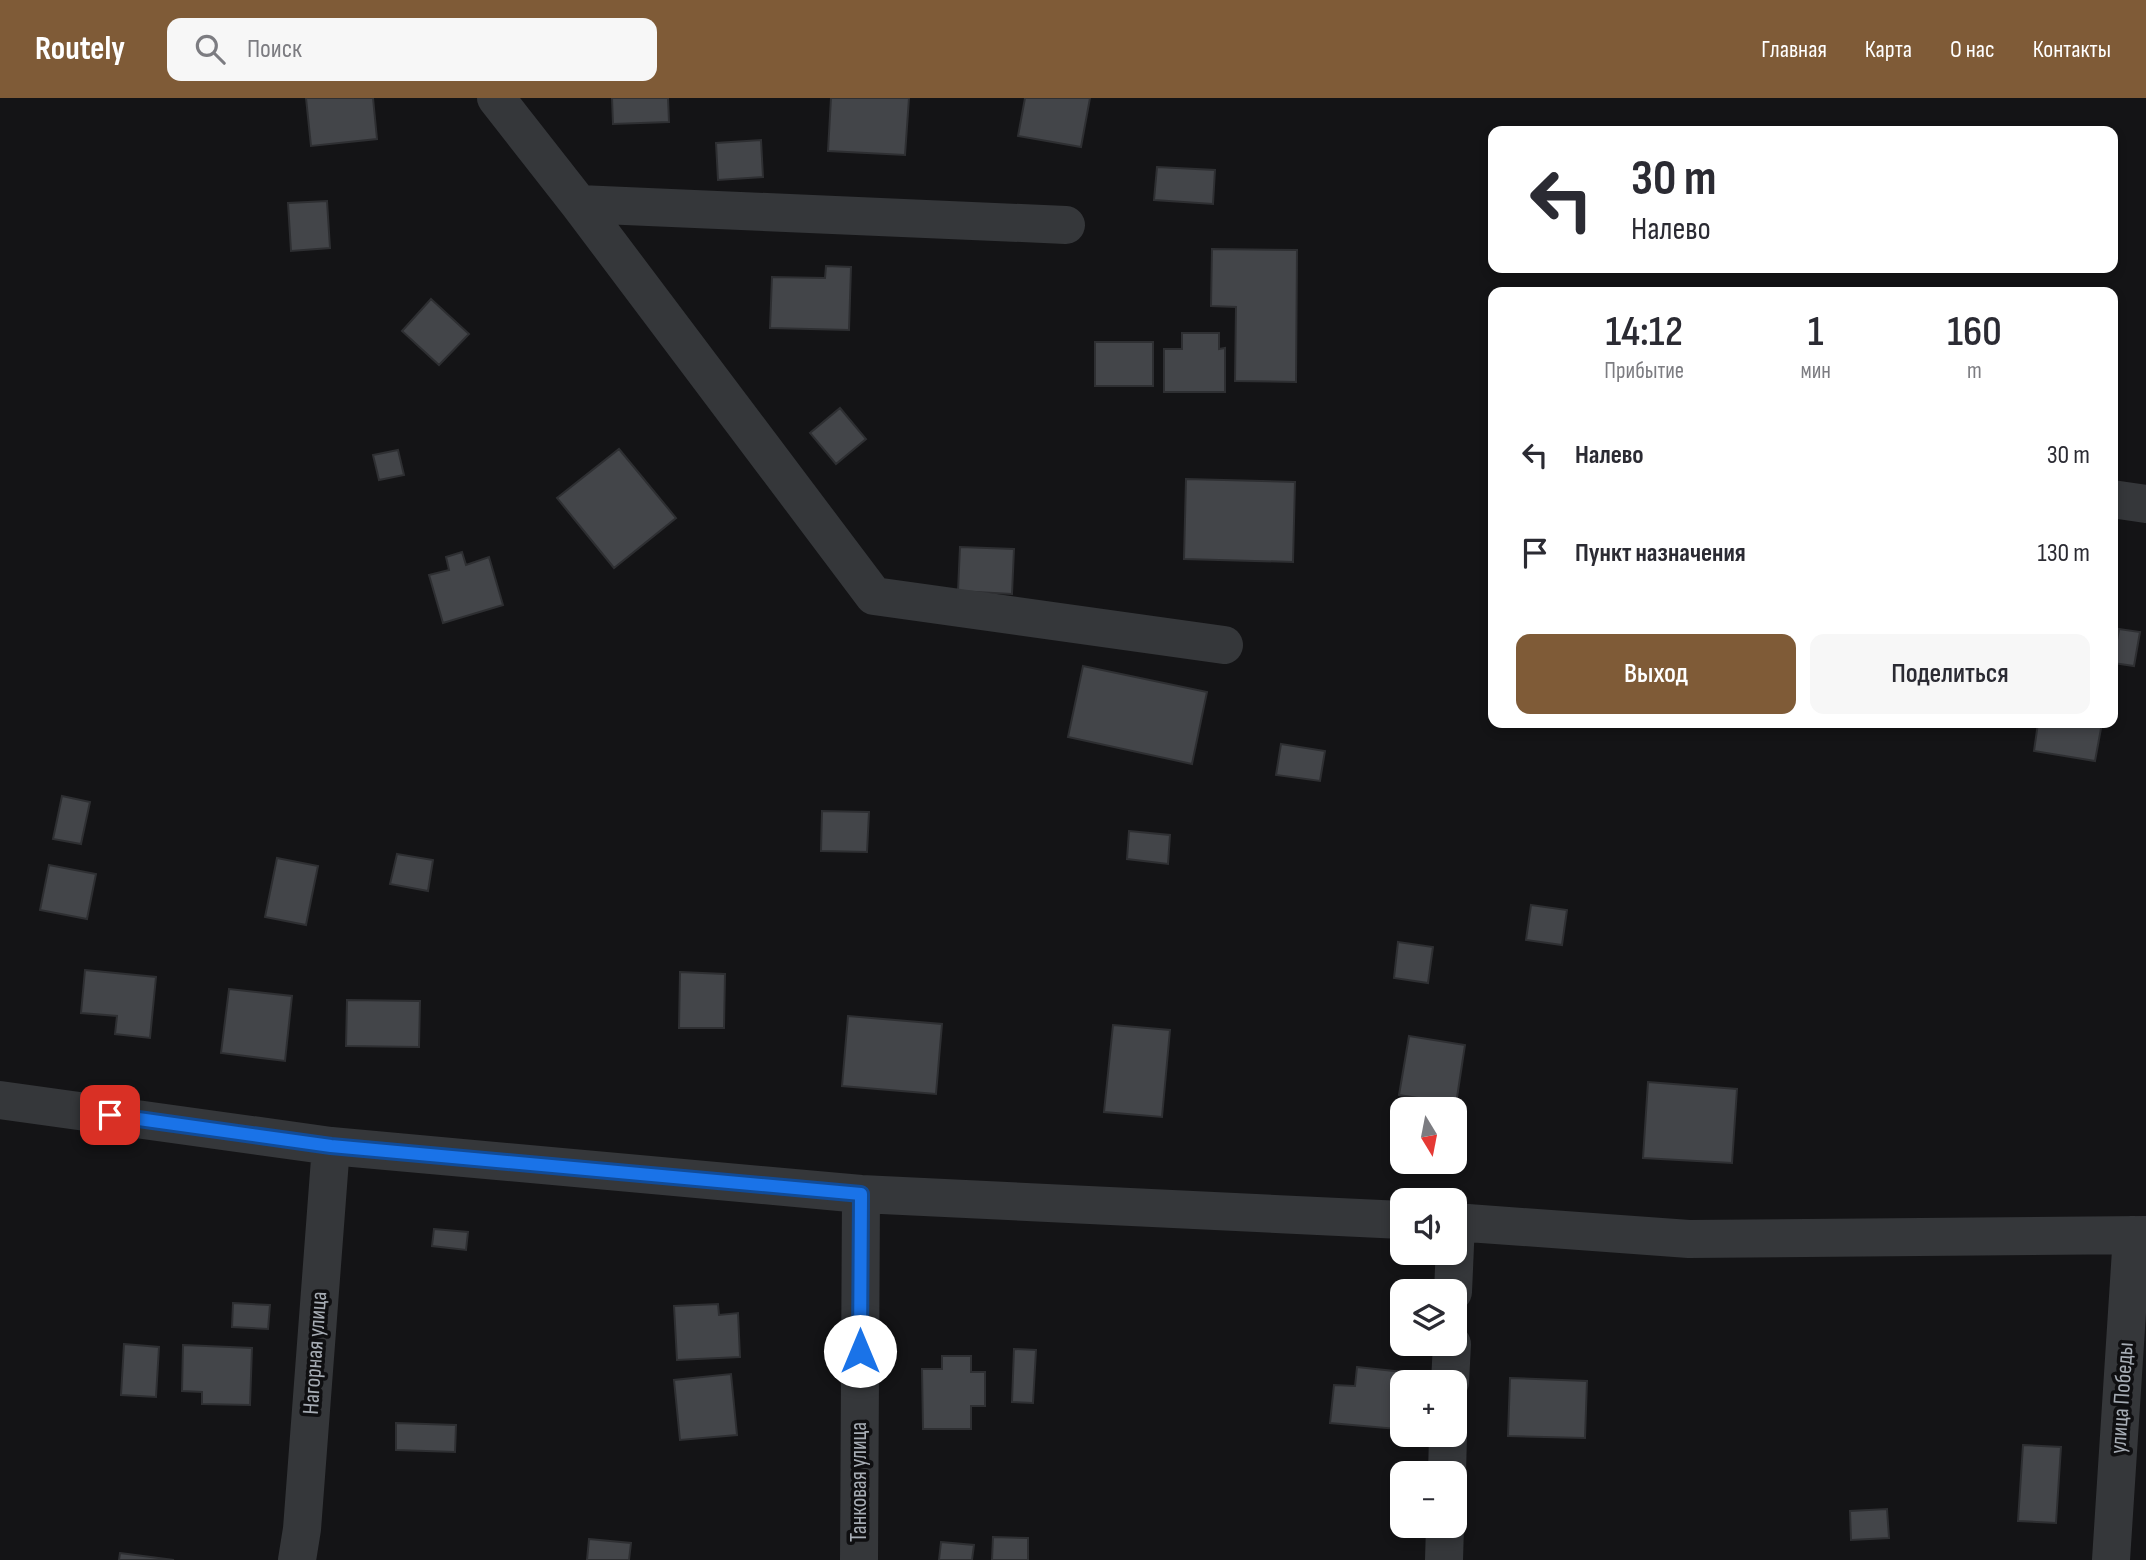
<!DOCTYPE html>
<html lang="ru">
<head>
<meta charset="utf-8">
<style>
  :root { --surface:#fff; --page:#f7f7f7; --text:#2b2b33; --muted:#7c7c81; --accent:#7f5b37 }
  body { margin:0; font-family:"Sofia Sans Condensed",sans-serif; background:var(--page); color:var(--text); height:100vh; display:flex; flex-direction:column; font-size:26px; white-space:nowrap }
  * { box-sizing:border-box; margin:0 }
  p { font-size:23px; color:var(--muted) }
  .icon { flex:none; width:38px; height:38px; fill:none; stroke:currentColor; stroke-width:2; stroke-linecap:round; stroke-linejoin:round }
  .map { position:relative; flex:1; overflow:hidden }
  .side { position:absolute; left:1488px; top:189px; width:630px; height:441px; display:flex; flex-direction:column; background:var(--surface); border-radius:14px; box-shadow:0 4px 10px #0003 }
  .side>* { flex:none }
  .hud { position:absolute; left:1488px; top:28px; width:630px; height:147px; border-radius:14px; box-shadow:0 4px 10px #0003; background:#fff; color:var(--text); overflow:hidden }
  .needle { width:46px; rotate:170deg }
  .controls { position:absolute; left:1390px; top:999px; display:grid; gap:14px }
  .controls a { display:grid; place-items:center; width:77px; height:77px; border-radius:14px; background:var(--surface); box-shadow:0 4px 10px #0003; font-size:35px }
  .pin { position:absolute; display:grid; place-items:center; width:60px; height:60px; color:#fff; margin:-30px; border-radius:14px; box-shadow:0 4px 10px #0006 }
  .me { position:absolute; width:77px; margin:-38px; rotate:0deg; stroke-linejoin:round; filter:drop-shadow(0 0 5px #0008) }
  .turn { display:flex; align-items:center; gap:24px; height:147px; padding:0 28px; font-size:32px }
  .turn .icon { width:91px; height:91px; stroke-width:2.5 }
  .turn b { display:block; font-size:49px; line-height:60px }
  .eta { display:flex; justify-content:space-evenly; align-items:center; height:119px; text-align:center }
  .eta b { font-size:42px; font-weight:600; line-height:49px }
  .action { display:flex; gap:14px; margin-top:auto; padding:14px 28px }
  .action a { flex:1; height:80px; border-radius:14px; background:var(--accent); color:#fff; font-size:28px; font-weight:600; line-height:80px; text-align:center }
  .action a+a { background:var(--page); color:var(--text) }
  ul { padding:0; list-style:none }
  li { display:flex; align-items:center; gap:21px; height:98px; padding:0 28px }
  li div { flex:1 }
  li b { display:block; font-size:26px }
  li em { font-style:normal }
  header { display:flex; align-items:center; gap:42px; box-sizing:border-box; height:98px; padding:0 35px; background:var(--accent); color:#fff }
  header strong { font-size:33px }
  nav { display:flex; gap:38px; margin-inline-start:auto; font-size:24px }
  .search { width:490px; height:63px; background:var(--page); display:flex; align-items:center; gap:18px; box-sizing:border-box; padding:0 24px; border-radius:14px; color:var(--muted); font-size:26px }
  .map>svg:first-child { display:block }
</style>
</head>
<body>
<header>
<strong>Routely</strong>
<div class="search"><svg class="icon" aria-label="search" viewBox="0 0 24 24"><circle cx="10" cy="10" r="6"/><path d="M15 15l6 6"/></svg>Поиск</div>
<nav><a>Главная</a><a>Карта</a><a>О нас</a><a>Контакты</a></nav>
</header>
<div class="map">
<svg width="2146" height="1462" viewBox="0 0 2146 1462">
  <rect width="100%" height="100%" fill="#141416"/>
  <path fill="#434549" stroke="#2e2f32" stroke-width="2" d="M306,0H373L377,41L311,48Z
    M612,0H668L669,24L613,26Z
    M831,0H909L905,57L828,53Z
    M1025,0H1090L1081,49L1018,38Z
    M761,42L763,79L718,82L716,45Z
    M1157,69L1215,72L1213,106L1154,102Z
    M327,103L330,150L291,153L288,105Z
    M1212,151L1297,152L1296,284L1235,283L1236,209L1211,208Z
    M826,168L851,169L849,232L770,230L772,179L825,180Z
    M431,201L469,236L439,267L402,233Z
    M1182,235H1219V251L1225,250V294H1164V251H1182Z
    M1095,244H1153V288H1095Z
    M840,310L866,341L836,366L810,335Z
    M619,351L676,420L614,470L557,400Z
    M398,352L404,377L379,382L373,357Z
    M1186,381L1295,384L1293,464L1184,461Z
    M960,449L1014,451L1012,496L958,493Z
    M462,454L466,467L489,459L503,507L443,525L429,477L449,472L446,459Z
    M2119,531L2140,534L2134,568L2113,565Z
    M1083,568L1207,594L1192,666L1068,639Z
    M2038,625H2102L2095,663L2034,653Z
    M1281,646L1325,653L1320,683L1276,677Z
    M62,698L90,704L81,746L53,741Z
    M822,713L869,714L867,754L821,753Z
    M1129,733L1170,737L1168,766L1127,761Z
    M397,756L433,762L428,793L390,786Z
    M277,760L318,768L306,827L265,819Z
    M49,767L96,776L87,821L40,812Z
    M1531,807L1567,812L1562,847L1526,842Z
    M1398,844L1433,849L1428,885L1394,880Z
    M85,872L156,879L150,940L115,936L117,918L81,915Z
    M680,874L725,876L724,930H679Z
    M229,891L292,898L285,963L221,955Z
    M347,902L420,903L419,949L346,948Z
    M848,918L942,926L936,996L842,988Z
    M1113,927L1170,932L1162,1019L1104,1014Z
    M1409,938L1465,947L1456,1006L1399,997Z
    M1648,984L1737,991L1732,1065L1643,1060Z
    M434,1131L468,1134L466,1152L432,1148Z
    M233,1205L270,1207L268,1231L232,1229Z
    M718,1206L719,1217L738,1215L740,1259L677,1262L674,1208Z
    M124,1246L159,1249L156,1299L121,1297Z
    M183,1247L252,1250L250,1307L202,1306V1294L182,1293Z
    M1014,1251L1036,1252L1033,1305L1012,1304Z
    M942,1258H971V1274H985V1308H971V1331H923L922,1271H942Z
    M1357,1269L1403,1274L1397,1331L1330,1325L1334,1287L1355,1288Z
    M731,1276L737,1337L680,1342L674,1282Z
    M1510,1280L1587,1283L1585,1340L1508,1338Z
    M396,1325L456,1327L455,1354L396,1352Z
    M2023,1347L2061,1349L2056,1425L2018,1423Z
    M1887,1411L1889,1440L1851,1442L1850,1413Z
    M993,1439L1028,1440V1462H992Z
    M589,1441L631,1445L629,1462H587Z
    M941,1444L974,1447L972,1462H939Z
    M120,1455L174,1462H119Z"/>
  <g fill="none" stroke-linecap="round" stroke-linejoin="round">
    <path stroke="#35373a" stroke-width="38" d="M496,0L579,106L874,498L1224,547
      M579,106L1066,127
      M2112,401L2146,406
      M0,1002L331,1048L861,1096L1402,1122
      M1454,1124L1689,1141L2146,1137
      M1453,1194L1456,1124
      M1450,1284L1452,1246
      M1447,1376L1448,1337
      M297,1462L302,1431L331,1048
      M859,1462L861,1096
      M1444,1462L1445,1428
      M2111,1462L2132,1137"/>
  </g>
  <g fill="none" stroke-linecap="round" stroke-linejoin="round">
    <g stroke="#114b97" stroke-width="18">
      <path id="route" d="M110,1017L331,1048L861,1096L860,1253"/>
    </g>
    <use href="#route" stroke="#1a73e8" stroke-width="12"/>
  </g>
  <g text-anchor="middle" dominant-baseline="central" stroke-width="7" stroke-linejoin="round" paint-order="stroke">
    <g font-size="23" fill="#a7adb5" stroke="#0f0f11">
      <text transform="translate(315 1255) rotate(-86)">Нагорная улица</text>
      <text transform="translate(2122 1300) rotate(-86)">улица Победы</text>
      <text transform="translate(859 1384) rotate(-90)">Танковая улица</text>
    </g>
  </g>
</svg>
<div class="controls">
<a><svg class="needle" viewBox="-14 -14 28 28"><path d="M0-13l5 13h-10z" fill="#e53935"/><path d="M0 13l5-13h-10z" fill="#7c7c81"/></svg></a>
<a><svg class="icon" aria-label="sound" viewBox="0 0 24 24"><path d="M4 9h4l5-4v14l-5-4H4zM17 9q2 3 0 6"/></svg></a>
<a><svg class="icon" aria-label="layers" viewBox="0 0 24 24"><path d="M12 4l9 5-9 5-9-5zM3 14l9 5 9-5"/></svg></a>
<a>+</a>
<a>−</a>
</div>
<div class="pin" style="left:110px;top:1017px;background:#d93025"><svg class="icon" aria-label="arrive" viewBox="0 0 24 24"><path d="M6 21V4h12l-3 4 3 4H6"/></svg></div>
<svg class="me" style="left:860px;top:1253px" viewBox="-20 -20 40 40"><circle r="19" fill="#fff"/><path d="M0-13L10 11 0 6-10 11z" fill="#1a73e8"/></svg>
<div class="hud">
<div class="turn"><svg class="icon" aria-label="left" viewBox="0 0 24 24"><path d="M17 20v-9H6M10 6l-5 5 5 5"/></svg><div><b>30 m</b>Налево</div></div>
</div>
<section class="side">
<div class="eta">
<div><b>14:12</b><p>Прибытие</p></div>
<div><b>1</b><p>мин</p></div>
<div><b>160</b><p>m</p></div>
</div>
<ul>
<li><svg class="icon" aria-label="left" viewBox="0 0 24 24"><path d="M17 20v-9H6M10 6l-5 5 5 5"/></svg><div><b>Налево</b></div><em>30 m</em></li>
<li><svg class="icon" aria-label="arrive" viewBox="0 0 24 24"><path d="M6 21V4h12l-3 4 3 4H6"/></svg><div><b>Пункт назначения</b></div><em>130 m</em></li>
</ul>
<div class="action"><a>Выход</a><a>Поделиться</a></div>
</section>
</div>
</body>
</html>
